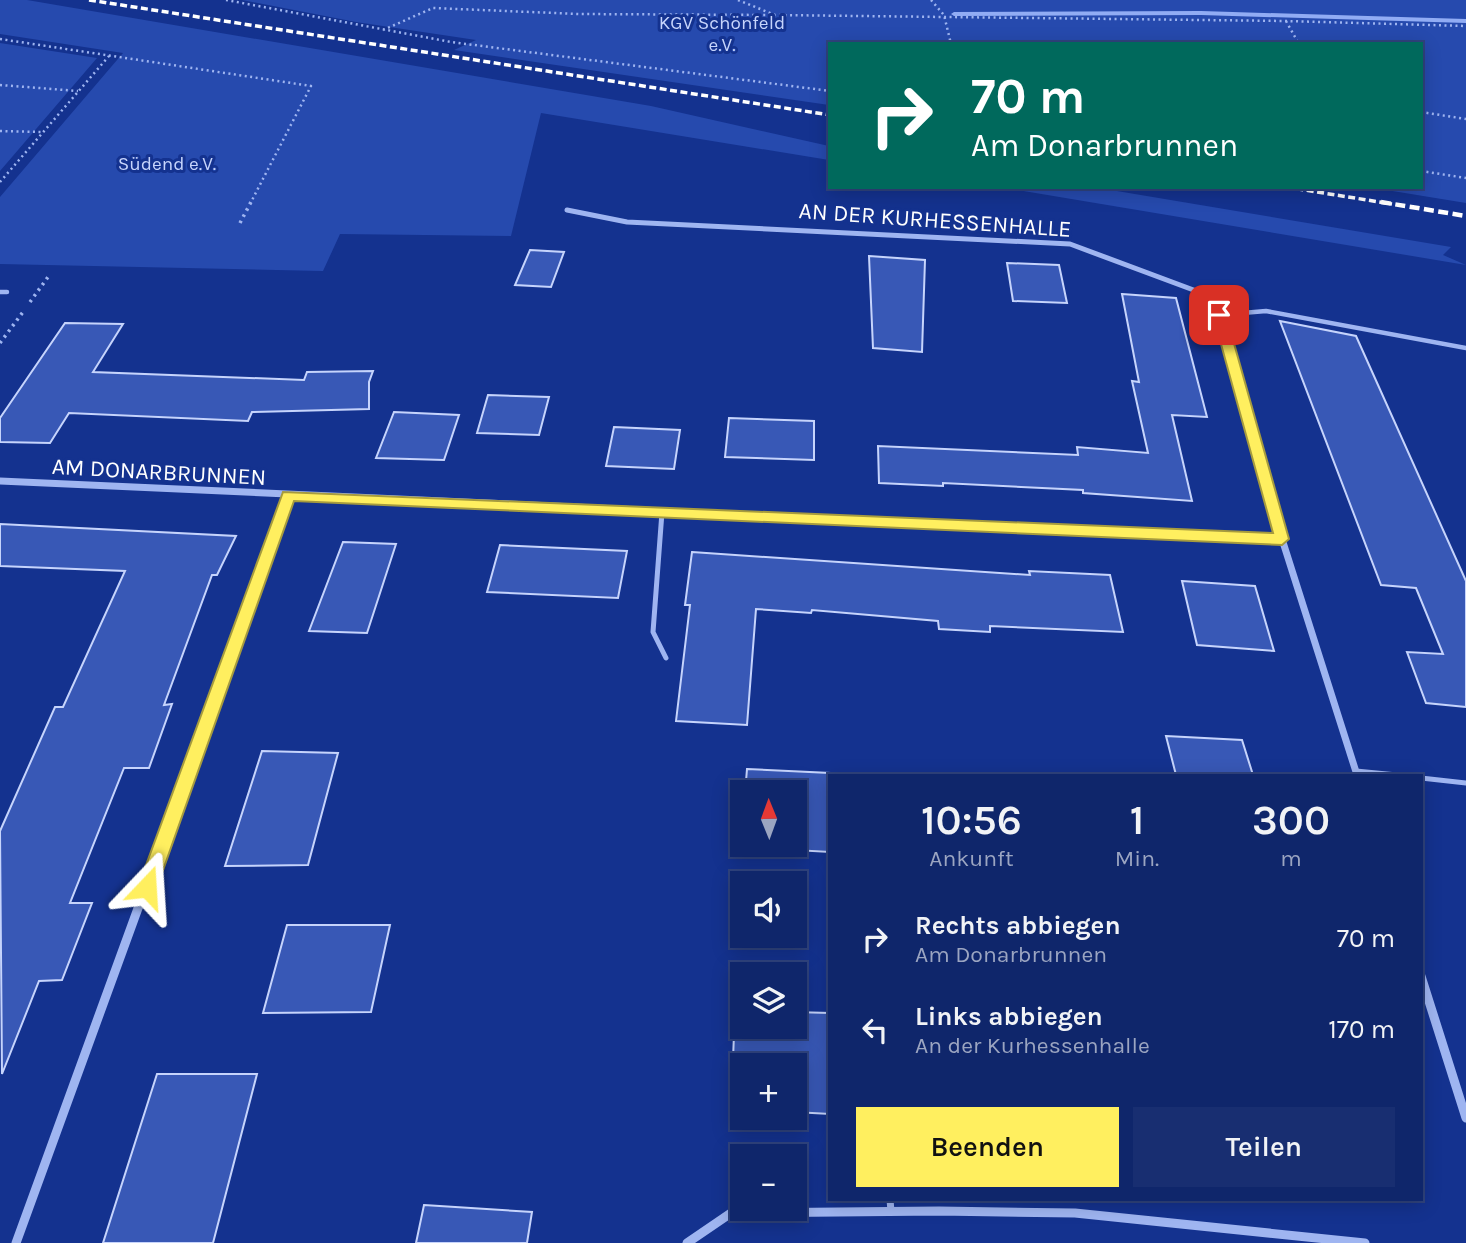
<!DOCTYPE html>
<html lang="de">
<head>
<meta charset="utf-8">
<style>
  :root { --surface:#0f266b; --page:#182e71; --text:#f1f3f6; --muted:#9ba5c1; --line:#2f437e; --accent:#ffef5f }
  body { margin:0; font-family:Karla,sans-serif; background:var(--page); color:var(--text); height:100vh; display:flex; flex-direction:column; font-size:26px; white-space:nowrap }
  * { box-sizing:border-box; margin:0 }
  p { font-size:23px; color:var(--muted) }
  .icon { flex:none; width:38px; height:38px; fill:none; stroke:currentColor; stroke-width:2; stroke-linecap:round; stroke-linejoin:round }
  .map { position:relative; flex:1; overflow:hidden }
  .side { position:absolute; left:828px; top:774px; width:595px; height:427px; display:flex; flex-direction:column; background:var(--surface); border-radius:0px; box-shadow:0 4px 18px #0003,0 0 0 2px var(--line) }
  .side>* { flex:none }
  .top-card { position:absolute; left:828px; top:42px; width:595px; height:147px; border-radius:0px; box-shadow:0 4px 18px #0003,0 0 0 2px var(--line); background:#00695c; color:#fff; overflow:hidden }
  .needle { width:46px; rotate:359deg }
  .controls { position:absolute; left:730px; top:780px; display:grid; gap:14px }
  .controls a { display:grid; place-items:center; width:77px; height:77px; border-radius:0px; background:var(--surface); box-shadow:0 4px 18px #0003,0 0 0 2px var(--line); font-size:35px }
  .pin { position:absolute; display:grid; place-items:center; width:60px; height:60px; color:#fff; margin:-30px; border-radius:14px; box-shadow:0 4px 10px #0006 }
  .me { position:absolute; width:77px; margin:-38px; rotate:20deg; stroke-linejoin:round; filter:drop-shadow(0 0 5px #0008) }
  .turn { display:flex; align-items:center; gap:24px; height:147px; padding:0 28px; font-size:32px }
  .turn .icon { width:91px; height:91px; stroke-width:2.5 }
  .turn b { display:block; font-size:49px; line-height:60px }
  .eta { display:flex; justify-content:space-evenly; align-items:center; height:119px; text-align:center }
  .eta b { font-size:42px; font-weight:600; line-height:49px }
  .primary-button { display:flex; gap:14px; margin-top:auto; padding:14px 28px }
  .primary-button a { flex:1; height:80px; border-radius:0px; background:var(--accent); color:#111; font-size:28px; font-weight:600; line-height:80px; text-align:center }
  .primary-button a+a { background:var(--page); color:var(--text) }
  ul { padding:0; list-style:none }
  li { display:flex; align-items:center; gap:21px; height:91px; padding:0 28px }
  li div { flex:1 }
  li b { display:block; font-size:26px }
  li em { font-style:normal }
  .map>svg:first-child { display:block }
</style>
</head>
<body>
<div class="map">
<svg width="1466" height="1243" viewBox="0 0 1466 1243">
  <rect width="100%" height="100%" fill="#14328f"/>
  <path fill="#264aae" d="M0,0H27L651,106L829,146V160L541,113L511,236L340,234L323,271L0,264V197L123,53L0,34Z
    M242,0H1466V203L1368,187H1421V44H830L829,105L454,50L476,40L356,22Z
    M0,43L97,58L0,171Z
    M1000,187H1093L1451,247L1443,255L1466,265Z"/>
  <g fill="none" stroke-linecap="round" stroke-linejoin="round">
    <path fill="#91acf4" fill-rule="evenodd" d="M1201,11L1466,19V23L1201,15L954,16L951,14L954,12Z"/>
  </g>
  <path fill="#3858b6" stroke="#c6d4fc" stroke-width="2" d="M530,250L564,252L551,287L515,285Z
    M869,256L925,260L922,352L873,348Z
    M1007,263L1059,265L1067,303L1013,301Z
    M1122,294L1176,298L1207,417L1172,415L1192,501L1083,493V490L943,483V486L879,483L878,446L1078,455L1077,447L1148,453L1132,381L1139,382Z
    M1280,321L1356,336L1466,581V707L1426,703L1407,652L1443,654L1416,588L1381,585Z
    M65,323L123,324L93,372L304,380L307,372L373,371L369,382V409L252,412L248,421L69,413L50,443L0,442V418Z
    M488,395L549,397L539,435L477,433Z
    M394,412L459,415L444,460L376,458Z
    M729,418L814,421V460L725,457Z
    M614,427L680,430L674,469L606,466Z
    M0,524L236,536L217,575H212L164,705L172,704L149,768H124L70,903H92L62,980L39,981L2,1074L0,831L55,707H63L125,571L0,566Z
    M343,542L396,544L367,633L309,631Z
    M500,545L627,551L618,598L487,592Z
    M692,552L1030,575L1029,571L1110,575L1123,632L990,626V632L939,629L938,621L812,610L811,613L756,609L747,725L676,721L690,605H685Z
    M1182,581L1255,586L1274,651L1197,645Z
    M1166,736L1242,740L1253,775H1176Z
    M262,751L338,753L308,865L225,866Z
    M747,769L830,773V852L742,847L794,845V793H745Z
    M287,925H390L371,1012L263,1013Z
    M735,1009H742V1027H794V1012L830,1013V1114L794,1112V1066H742V1110H731Z
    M157,1074H257L213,1243H103Z
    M424,1205L532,1212L527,1243H416Z"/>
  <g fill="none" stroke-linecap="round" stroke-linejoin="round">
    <path stroke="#9fb5f1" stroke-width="2.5" stroke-dasharray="2 3.5" stroke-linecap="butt" d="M226,0L451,42L830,91
      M738,0L775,15L1286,21L1466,26
      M931,0L944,15L951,44
      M1286,21L1299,44
      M383,30L433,8L579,14L773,15
      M0,39L311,86L250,204
      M0,85L78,91
      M1421,112L1466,119
      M0,131L42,132
      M1421,171L1466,178
      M0,182L109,56"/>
    <path stroke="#9fb5f1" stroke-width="3.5" stroke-dasharray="2.5 4.5" stroke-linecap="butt" d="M240,223L251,202
      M30,302L48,277
      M0,343L23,312"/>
    <path stroke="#9fb5f1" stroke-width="4.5" d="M0,292H7
      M1219,315L1266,311L1466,348"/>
    <path stroke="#9fb5f1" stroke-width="5" d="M662,512L653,632L666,658
      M1356,771L1397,775
      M1421,778L1466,783"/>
    <path stroke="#9fb5f1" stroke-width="7" d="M890,1199L891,1212"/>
    <path stroke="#9fb5f1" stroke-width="5" d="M567,210L627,222L1070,244L1215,298L1262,467"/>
    <path stroke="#9fb5f1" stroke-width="7" d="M1261,465L1282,539L1357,775
      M0,481L1282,539
      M176,806L289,496"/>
    <path stroke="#9fb5f1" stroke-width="9" d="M1421,976L1466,1118
      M16,1243L176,804
      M687,1243L731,1213L939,1211L1075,1213L1365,1243"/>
    <path stroke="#fff" stroke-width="3.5" stroke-dasharray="7 3.5" stroke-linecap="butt" d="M89,0L830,115
      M1286,187L1392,204"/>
    <path stroke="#fff" stroke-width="4.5" stroke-dasharray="10 4.5" stroke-linecap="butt" d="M1381,202L1466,216"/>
  </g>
  <path fill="#ffef5f" stroke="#a69b3e" stroke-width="2" d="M1219,311L1226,315L1289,539L1282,545L294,501L157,887L154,893L147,896L140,893L138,887L283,492L1273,533L1213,315Z"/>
  <g text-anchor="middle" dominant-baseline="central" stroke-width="6" stroke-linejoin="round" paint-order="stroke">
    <g font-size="19" fill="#c6d4fc" stroke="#14328f">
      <text x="722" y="23">KGV Schönfeld<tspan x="722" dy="22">e.V.</tspan></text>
      <text x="167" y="164">Südend e.V.</text>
    </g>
    <g font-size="23" fill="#fff" stroke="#14328f">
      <text transform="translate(935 220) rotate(4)">AN DER KURHESSENHALLE</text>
      <text transform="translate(159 472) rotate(3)">AM DONARBRUNNEN</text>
    </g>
  </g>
</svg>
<div class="controls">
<a><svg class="needle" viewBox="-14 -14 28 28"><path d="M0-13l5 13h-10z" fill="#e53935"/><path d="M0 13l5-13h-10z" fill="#9ba5c1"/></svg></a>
<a><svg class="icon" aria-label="sound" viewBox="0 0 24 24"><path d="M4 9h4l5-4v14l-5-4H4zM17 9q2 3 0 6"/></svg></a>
<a><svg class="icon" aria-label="layers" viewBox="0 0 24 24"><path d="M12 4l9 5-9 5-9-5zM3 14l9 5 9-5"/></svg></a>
<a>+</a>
<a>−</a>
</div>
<div class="pin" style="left:1219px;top:315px;background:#d93025"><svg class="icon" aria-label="arrive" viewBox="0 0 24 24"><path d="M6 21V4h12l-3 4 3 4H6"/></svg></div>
<svg class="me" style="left:147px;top:887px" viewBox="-20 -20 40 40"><path d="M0-17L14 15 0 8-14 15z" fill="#ffef5f" stroke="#fff" stroke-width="4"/></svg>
<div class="top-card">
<div class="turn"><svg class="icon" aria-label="right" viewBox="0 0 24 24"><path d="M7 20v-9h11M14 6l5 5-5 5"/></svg><div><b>70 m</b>Am Donarbrunnen</div></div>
</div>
<section class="side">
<div class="eta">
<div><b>10:56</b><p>Ankunft</p></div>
<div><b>1</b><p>Min.</p></div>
<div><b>300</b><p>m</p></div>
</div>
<ul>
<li><svg class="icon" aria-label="right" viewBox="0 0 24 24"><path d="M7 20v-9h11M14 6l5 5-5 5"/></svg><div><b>Rechts abbiegen</b><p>Am Donarbrunnen</p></div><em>70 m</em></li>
<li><svg class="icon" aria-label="left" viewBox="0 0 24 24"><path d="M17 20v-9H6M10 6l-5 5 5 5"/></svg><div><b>Links abbiegen</b><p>An der Kurhessenhalle</p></div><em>170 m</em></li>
</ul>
<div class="primary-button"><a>Beenden</a><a>Teilen</a></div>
</section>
</div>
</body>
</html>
